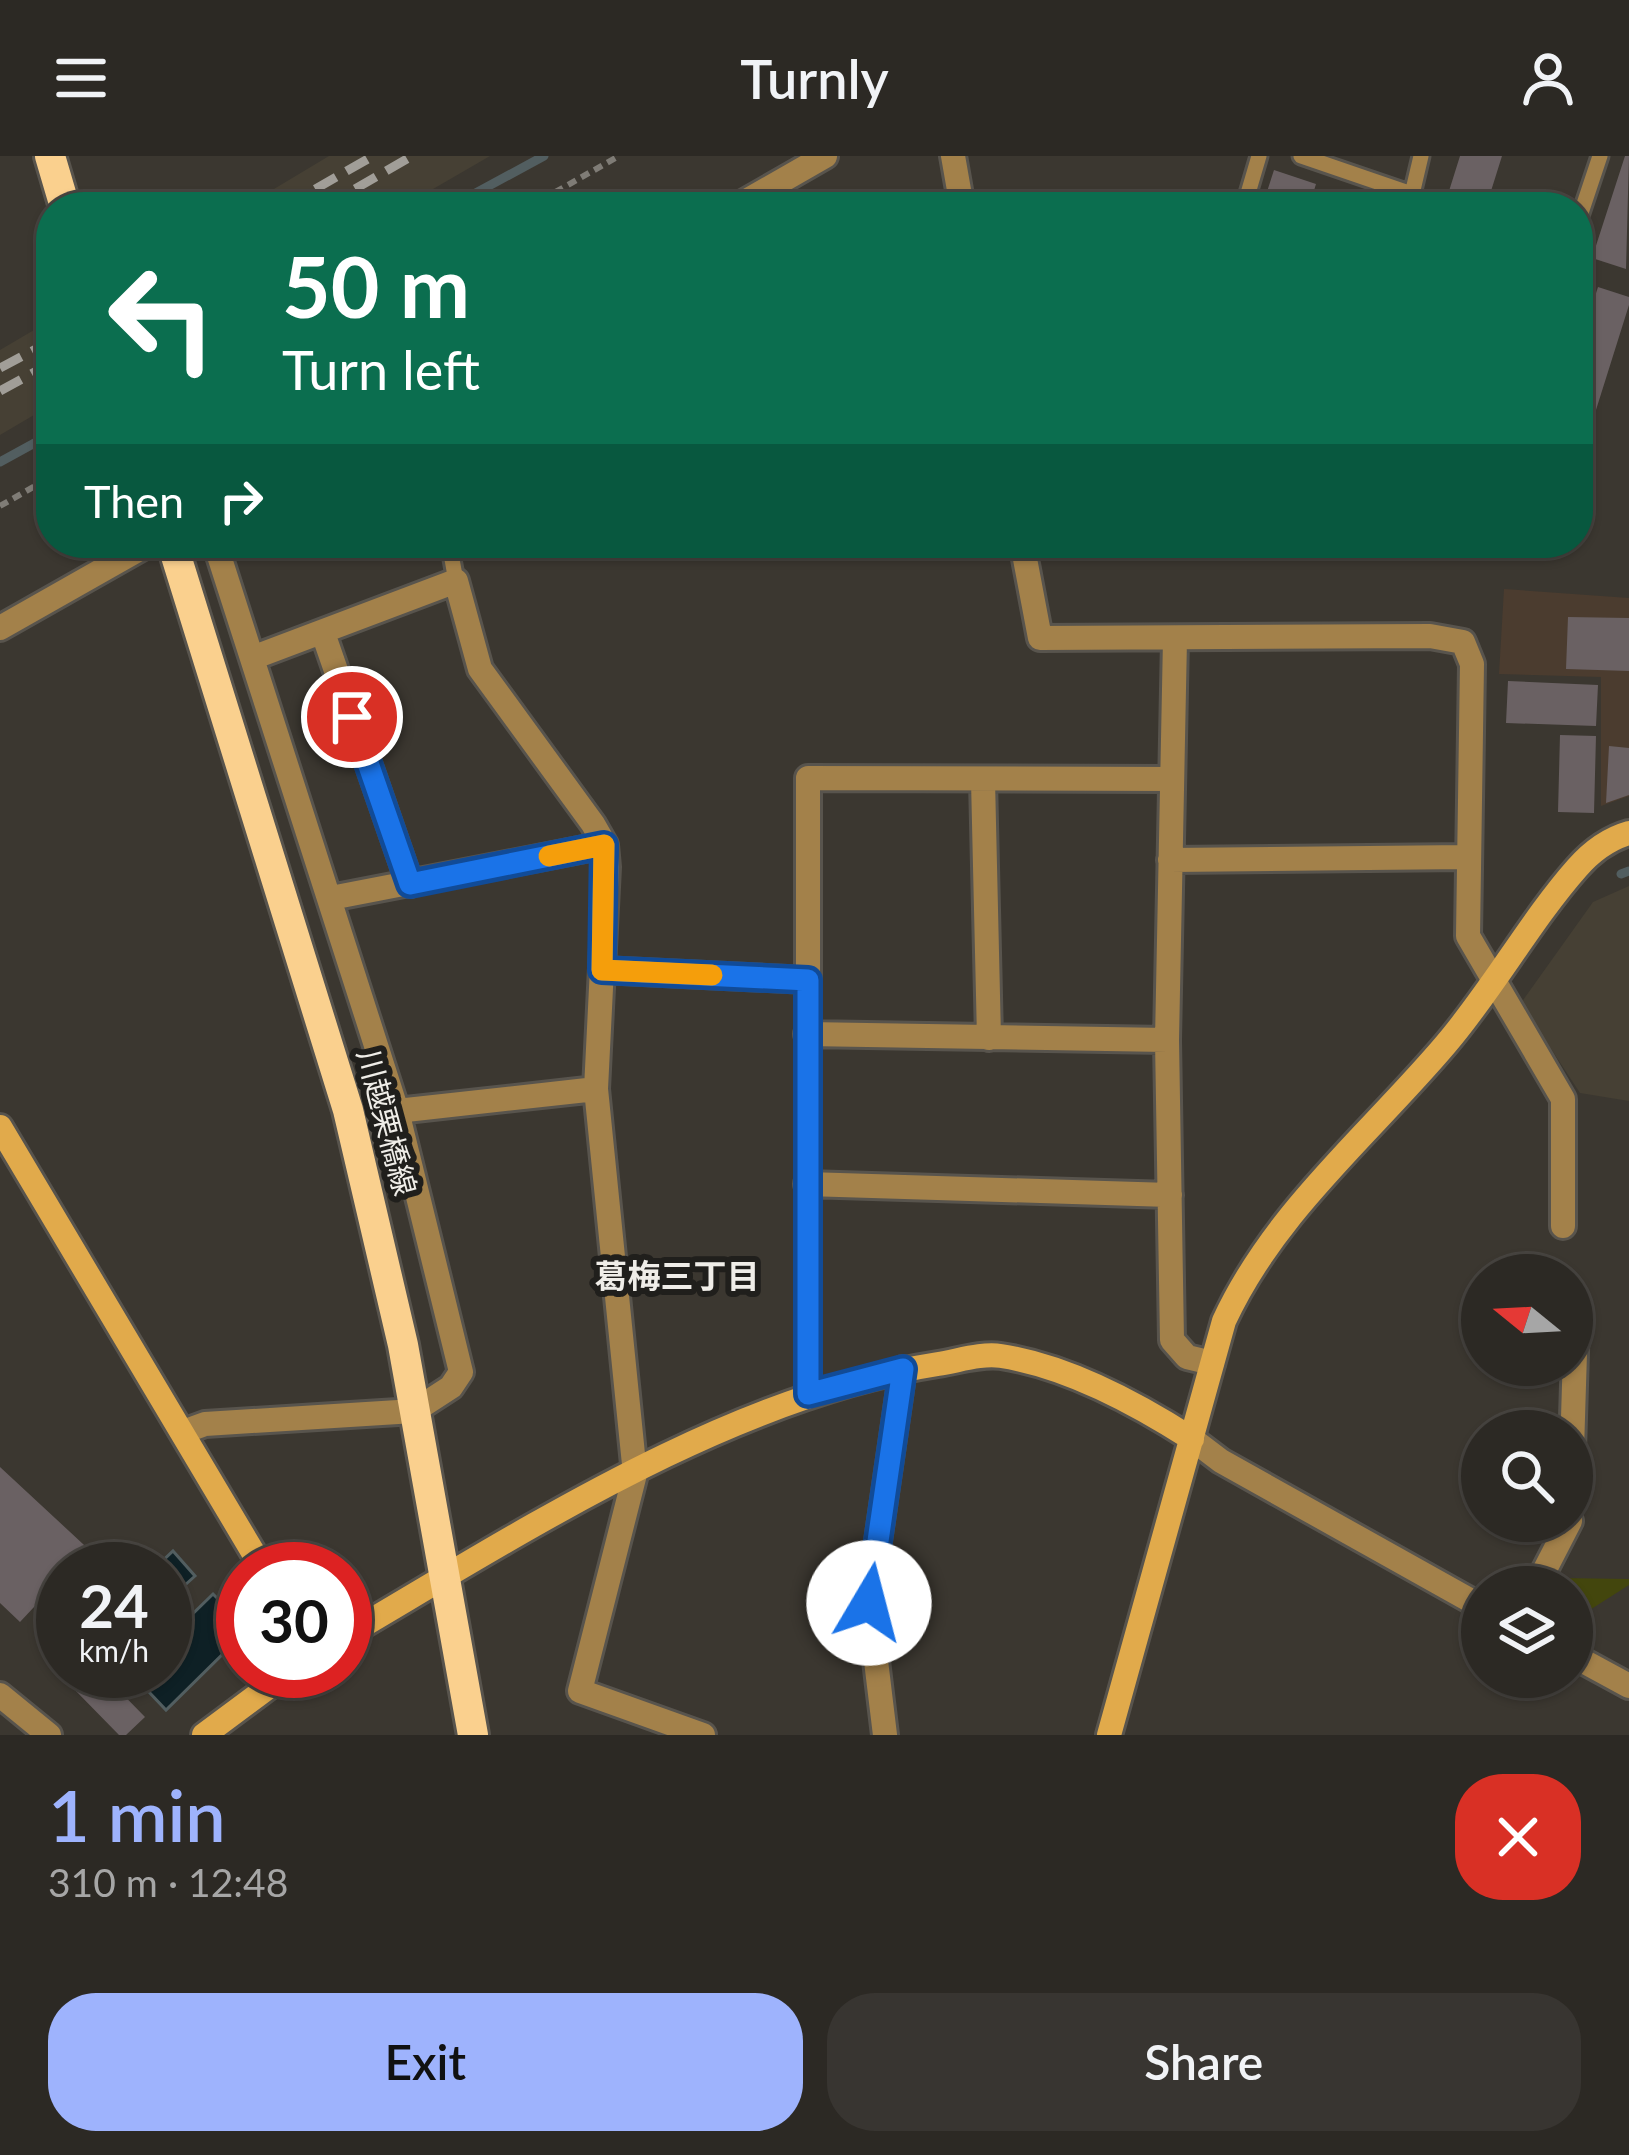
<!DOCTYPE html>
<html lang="en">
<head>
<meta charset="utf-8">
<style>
  :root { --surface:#2c2924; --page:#383531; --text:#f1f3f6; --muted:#a6a6a6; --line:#484541; --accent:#9eb3fd }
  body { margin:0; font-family:Lato,"Noto Sans JP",sans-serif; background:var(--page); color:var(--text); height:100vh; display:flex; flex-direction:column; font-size:45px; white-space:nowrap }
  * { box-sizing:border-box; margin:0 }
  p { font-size:39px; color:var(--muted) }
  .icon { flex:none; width:66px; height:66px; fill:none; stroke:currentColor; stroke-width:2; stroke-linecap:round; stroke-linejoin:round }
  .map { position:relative; height:1579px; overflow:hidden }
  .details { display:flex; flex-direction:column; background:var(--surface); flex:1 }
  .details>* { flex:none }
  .guide { position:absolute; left:36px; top:36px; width:1557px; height:366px; border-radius:48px; box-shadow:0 3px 9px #0004,0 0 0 3px var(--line); background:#0b6e4f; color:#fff; overflow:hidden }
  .needle { width:78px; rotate:288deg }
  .controls { position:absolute; left:1461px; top:1098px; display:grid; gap:24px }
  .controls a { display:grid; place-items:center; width:132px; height:132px; border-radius:50%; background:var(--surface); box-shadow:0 3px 9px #0004,0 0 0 3px var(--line); font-size:60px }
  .speed { position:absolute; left:36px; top:1386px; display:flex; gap:24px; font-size:60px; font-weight:700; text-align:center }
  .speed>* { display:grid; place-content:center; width:156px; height:156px; border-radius:50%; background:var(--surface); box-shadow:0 3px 9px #0004,0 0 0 3px var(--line); line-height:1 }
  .speed small { font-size:30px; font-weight:400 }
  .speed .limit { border:18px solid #d22; background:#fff; color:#111 }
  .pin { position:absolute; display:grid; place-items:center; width:102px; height:102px; color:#fff; margin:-51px; border:6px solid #fff; border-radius:50%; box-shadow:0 3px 12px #0007 }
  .me { position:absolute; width:132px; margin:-66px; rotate:8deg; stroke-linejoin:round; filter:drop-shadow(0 0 9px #0008) }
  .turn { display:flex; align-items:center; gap:42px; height:252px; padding:0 48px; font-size:54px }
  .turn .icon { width:156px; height:156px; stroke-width:2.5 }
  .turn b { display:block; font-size:84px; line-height:102px }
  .then { display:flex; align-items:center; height:114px; padding:0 48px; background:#0003; gap:24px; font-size:45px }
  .round { display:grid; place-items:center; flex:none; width:126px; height:126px; border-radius:48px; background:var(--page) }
  .summary { display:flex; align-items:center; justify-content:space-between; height:204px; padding:0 48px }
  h1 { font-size:72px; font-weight:600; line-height:90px; color:var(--accent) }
  .button { display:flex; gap:24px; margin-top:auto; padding:24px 48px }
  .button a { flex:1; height:138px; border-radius:48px; background:var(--accent); color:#111; font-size:48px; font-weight:600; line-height:138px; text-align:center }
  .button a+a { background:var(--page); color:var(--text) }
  header { display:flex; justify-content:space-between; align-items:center; height:156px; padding:0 48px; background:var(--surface); font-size:54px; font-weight:600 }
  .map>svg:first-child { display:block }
</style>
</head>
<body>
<header><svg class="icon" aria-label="menu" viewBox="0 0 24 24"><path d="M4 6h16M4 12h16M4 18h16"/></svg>Turnly<svg class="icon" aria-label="person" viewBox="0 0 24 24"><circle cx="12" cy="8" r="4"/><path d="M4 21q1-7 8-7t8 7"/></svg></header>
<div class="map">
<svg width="1629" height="1579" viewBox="0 0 1629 1579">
  <rect width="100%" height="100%" fill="#3b3730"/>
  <path fill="#464034" d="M329,0H490L402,51H244Z
    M51,164V249L0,279V194Z
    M1629,730V945L1580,937L1521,847L1593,746Z"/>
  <path fill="#4b3c2f" d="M1504,433L1629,442V640L1601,650V521L1499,518Z"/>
  <path fill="#43460d" d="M1558,1422L1629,1423V1429L1574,1464L1572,1431H1551Z"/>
  <path fill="#0e2025" stroke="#525e60" stroke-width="3" d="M173,1395L195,1420L165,1447V1413H154Z
    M213,1438L243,1468V1478L166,1554L132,1518L165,1515V1485Z"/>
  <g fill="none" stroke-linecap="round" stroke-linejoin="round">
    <path stroke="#525e60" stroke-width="9" d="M450,51L544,0
      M0,306L51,278
      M1621,718L1629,715"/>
  </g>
  <path fill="#6a6163" d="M1460,0H1502L1486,51H1444Z
    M1625,0H1629L1626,113L1592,102Z
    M1274,14L1316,28L1309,51H1262Z
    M1058,40L1059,51H1018V47Z
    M1598,131L1629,141V149L1590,273L1578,269V193Z
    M1568,461L1629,462V515L1566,513Z
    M1508,525L1598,529L1596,570L1506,567Z
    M1560,579L1596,580L1594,657L1558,656Z
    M1609,590L1629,592V639L1606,647Z
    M0,1311L97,1401L85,1413H63V1420L20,1466L0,1447Z
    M93,1515H100L145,1561L126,1579H119L74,1533Z"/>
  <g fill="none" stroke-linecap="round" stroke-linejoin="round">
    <g stroke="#58544d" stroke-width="21">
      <path id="lane" d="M1301,0L1412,38
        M1244,51L1259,0
        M1409,51L1421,0
        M1578,66L1600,0
        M449,387L456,425"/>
    </g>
    <g stroke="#58544d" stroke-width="30">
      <path id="street" d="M953,0L962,51
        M736,51L825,0
        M1022,387L1040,482L1430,480L1463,486L1472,508L1468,780L1563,943V1070
        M0,472L150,387
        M323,477L410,728
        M1175,483L1167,884L1172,1184L1187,1201L1212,1207
        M252,502L456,425L480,513L593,668L605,689L607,711L596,933L635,1318L580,1535L703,1579
        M983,624L989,882
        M1170,704L1466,701
        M331,742L605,689
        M602,814L808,824
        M807,878L1167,884
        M397,955L596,933
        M807,1028L1170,1039
        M808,1238V622L1171,623
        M183,1276L205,1268L414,1255L451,1231L461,1216L397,955L215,387
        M1192,1283L1221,1305L1482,1451
        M1572,1294L1576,1164
        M1536,1431L1570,1365
        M1572,1499L1629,1530
        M0,1539L49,1579
        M885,1579L869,1447L903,1213"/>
    </g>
    <g stroke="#58544d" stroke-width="30">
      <path id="secondary" d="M0,971L263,1413
        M345,1480C524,1375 731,1240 938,1208C958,1205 981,1197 1001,1200C1067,1210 1136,1247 1192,1283
        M204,1579L290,1515
        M1109,1579L1224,1165C1275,1055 1369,979 1446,888C1493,833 1531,764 1577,712C1591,696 1608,683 1629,677"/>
    </g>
    <g stroke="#58544d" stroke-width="36">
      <path id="primary" d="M50,0L65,51
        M172,387L348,954L403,1189L473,1579"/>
    </g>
    <path stroke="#7f7c76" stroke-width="6" stroke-dasharray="9 6" stroke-linecap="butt" d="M529,51L619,0
      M0,350L51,321"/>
    <use href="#lane" stroke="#a3814a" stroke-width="15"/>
    <use href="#street" stroke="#a3814a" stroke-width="24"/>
    <use href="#secondary" stroke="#e1aa4b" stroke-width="24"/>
    <use href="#primary" stroke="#fad08e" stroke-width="30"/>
    <path stroke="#a19e98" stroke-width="9" stroke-dasharray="24 12" stroke-linecap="butt" d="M284,51L373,0
      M324,51L412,0
      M0,212L51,185
      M0,235L51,207"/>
  </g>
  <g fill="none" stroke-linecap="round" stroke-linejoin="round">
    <g stroke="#114b97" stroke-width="30">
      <path id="route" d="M352,561L410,728L604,689L602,814L808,824V1238L903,1213L869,1447"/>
    </g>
    <use href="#route" stroke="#1a73e8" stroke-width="21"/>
    <path stroke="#f59e0b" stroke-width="21" d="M549,700L604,689L602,814L712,819"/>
  </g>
  <g text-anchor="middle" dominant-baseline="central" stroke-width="12" stroke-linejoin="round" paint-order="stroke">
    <g font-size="30" fill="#efede8" stroke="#201f1c">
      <text transform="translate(388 966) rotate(75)">川越栗橋線</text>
    </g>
    <g font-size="33" font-weight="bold" fill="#efede8" stroke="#201f1c">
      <text x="677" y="1119">葛梅三丁目</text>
    </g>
  </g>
</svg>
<div class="controls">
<a><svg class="needle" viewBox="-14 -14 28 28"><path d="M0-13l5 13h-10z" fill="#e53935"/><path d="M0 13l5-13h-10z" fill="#a6a6a6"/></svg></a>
<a><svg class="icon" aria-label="search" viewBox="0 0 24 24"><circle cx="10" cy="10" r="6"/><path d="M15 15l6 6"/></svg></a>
<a><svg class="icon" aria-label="layers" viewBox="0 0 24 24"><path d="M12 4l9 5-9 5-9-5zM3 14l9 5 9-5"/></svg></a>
</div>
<div class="speed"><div>24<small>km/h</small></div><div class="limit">30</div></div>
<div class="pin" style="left:352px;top:561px;background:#d93025"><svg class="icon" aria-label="arrive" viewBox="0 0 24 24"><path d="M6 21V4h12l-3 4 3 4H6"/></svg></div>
<svg class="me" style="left:869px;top:1447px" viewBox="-20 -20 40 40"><circle r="19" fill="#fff"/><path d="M0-13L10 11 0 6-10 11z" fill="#1a73e8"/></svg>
<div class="guide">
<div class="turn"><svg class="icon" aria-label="left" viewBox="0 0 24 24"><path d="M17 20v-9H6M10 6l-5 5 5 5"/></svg><div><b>50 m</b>Turn left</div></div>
<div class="then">Then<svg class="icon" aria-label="right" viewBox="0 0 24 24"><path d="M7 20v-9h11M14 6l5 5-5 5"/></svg></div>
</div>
</div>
<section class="details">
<div class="summary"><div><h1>1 min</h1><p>310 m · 12:48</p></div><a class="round" style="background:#d93025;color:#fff"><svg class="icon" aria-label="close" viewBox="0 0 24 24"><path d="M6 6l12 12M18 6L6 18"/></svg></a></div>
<div class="button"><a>Exit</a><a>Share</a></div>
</section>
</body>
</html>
